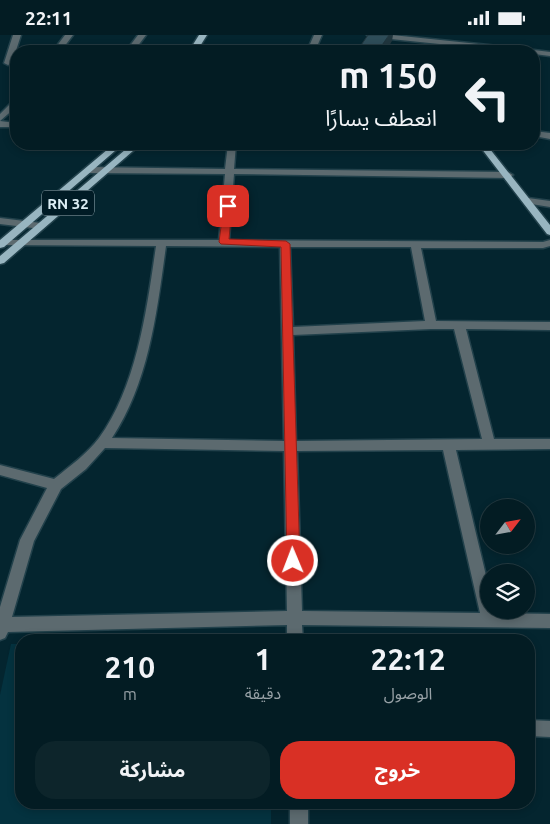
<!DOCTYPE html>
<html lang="ar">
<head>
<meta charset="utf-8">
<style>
  :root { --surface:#031c23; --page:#0d252b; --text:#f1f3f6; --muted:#97a1a6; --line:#243a41; --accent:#d93025 }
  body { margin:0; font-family:Ubuntu,"Noto Sans Arabic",sans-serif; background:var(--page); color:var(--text); direction:rtl; height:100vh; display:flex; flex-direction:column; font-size:19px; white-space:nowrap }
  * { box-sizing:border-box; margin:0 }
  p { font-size:16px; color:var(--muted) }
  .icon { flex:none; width:28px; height:28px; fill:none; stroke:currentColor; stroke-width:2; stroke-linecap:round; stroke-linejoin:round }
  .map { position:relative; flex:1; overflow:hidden; direction:ltr }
  .panel { position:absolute; left:15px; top:599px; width:520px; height:175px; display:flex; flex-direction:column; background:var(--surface); border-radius:20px; box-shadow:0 2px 8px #0003,0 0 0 1px var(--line); direction:rtl }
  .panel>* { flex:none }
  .hud { position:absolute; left:10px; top:10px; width:530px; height:105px; border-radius:20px; box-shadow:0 2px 8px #0003,0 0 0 1px var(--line); direction:rtl; background:#031c23; color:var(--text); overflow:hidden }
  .needle { width:32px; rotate:59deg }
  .buttons { position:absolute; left:480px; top:464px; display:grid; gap:10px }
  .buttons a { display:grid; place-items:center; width:55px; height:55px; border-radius:50%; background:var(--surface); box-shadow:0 2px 8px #0003,0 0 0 1px var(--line); font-size:25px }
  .pin { position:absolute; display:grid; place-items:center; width:42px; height:42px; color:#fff; margin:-21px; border-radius:10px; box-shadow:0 2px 8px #0006 }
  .me { position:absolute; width:55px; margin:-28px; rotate:359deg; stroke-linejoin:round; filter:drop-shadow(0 0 4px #0008) }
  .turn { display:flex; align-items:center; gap:18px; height:105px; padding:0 20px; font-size:22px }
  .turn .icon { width:65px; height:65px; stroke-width:2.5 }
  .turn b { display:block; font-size:35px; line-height:42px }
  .eta { display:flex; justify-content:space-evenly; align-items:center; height:85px; text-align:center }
  .eta b { font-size:30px; font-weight:700; line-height:35px }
  .action { display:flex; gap:10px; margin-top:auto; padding:10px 20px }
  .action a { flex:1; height:58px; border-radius:20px; background:var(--accent); color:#fff; font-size:20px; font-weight:700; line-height:58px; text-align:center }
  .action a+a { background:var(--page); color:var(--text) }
  .status { display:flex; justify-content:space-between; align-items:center; height:35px; padding:0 25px; background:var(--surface); direction:ltr }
  .status svg { height:14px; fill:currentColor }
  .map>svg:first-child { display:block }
</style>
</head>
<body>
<div class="status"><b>22:11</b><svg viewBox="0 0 49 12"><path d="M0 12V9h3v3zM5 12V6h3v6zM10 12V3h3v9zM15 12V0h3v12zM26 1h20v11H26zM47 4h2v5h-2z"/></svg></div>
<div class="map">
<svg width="550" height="789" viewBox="0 0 550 789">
  <rect width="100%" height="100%" fill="#04252f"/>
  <path fill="#04323f" d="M11,609H21V768H271V789H0V660Z"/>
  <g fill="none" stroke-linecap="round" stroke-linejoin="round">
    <g stroke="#22414b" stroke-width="3">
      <path id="minor" d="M13,0H21L12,28L8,30L4,28Z
        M65,0H73L61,16H53Z
        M138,0H146L134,16H126Z
        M314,0H322L315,16H307Z
        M367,0H392L527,14L531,16H508L371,2Z
        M534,15L550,17V21L534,19V16H531Z
        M13,66H16V72L0,86V79Z
        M0,86L16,88V92H0Z
        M534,96L550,98V104L534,101Z
        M228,109H236L234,134L508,137L513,140L508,143L234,139L229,205L543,207L550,205V211L543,213H421L436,286L550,287V295L466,294L494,404H550V414L456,415L489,553V575H494L495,578L550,579V593L302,590L303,605H287V590L8,597L5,603L0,605V572L20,505L47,453L0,440V430L54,444C70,431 87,419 99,403C137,351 147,273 156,211L3,210L0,209V205H219L225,139L89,138L85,135L89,132L225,134ZM166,211L280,212L284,406L112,403C149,347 157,276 166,211ZM290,212H411L425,286L293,292ZM431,294H454L482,404L296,406L293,300ZM105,413L284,416L287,576L12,582L34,506L61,454L86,434ZM443,415L480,578L302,576L297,416Z
        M528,163L550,166V172L525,168L523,166Z
        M0,183L41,188L46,191L41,194L0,189Z
        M529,685L550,686V702L529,701Z
        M290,768H308V789H290Z"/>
    </g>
    <g stroke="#22414b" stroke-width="3">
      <path id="major" d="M199,0H207L197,16H189Z
        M114,109H123L4,212L0,213V205Z
        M132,109H141L4,228L0,229V221Z
        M478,109H486L550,190V200L547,199Z"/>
    </g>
    <use href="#minor" fill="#5c6a6f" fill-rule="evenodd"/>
    <use href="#major" fill="#98b5c0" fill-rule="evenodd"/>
  </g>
  <path fill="#20363e" d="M389,0H393L392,6L386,16H378Z"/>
  <path fill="#2e4d59" stroke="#20363e" d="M368,0H389L378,16H357Z"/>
  <path fill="#d93025" stroke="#8d1f18" d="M224,169L232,171L229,204L286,206L290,209L300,526L298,530L293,532L289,530L287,526L281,212L221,209L219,207Z"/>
  <g text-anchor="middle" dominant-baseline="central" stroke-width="4" stroke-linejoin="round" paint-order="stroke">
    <rect fill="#001b25" stroke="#9aafb7" stroke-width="1" x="42" y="155.5" width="52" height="25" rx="4"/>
    <g font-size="15" font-weight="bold" fill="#dceef5">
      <text x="68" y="168">RN 32</text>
    </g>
  </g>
</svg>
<div class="buttons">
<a><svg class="needle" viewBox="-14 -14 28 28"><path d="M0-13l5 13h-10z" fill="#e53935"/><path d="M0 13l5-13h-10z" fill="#97a1a6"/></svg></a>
<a><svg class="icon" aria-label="layers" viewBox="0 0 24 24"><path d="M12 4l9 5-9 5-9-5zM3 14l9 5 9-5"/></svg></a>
</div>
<div class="pin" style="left:228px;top:171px;background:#d93025"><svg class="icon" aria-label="arrive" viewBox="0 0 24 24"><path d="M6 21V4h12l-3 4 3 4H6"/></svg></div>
<svg class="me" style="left:293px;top:526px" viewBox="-20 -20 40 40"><circle r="17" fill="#d93025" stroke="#fff" stroke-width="3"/><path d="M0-11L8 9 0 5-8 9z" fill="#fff"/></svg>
<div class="hud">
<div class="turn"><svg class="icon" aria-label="left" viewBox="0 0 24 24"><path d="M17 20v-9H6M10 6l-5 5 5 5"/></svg><div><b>150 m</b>انعطف يسارًا</div></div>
</div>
<section class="panel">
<div class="eta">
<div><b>22:12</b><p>الوصول</p></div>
<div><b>1</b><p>دقيقة</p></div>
<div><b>210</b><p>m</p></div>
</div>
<div class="action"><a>خروج</a><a>مشاركة</a></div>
</section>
</div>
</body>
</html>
